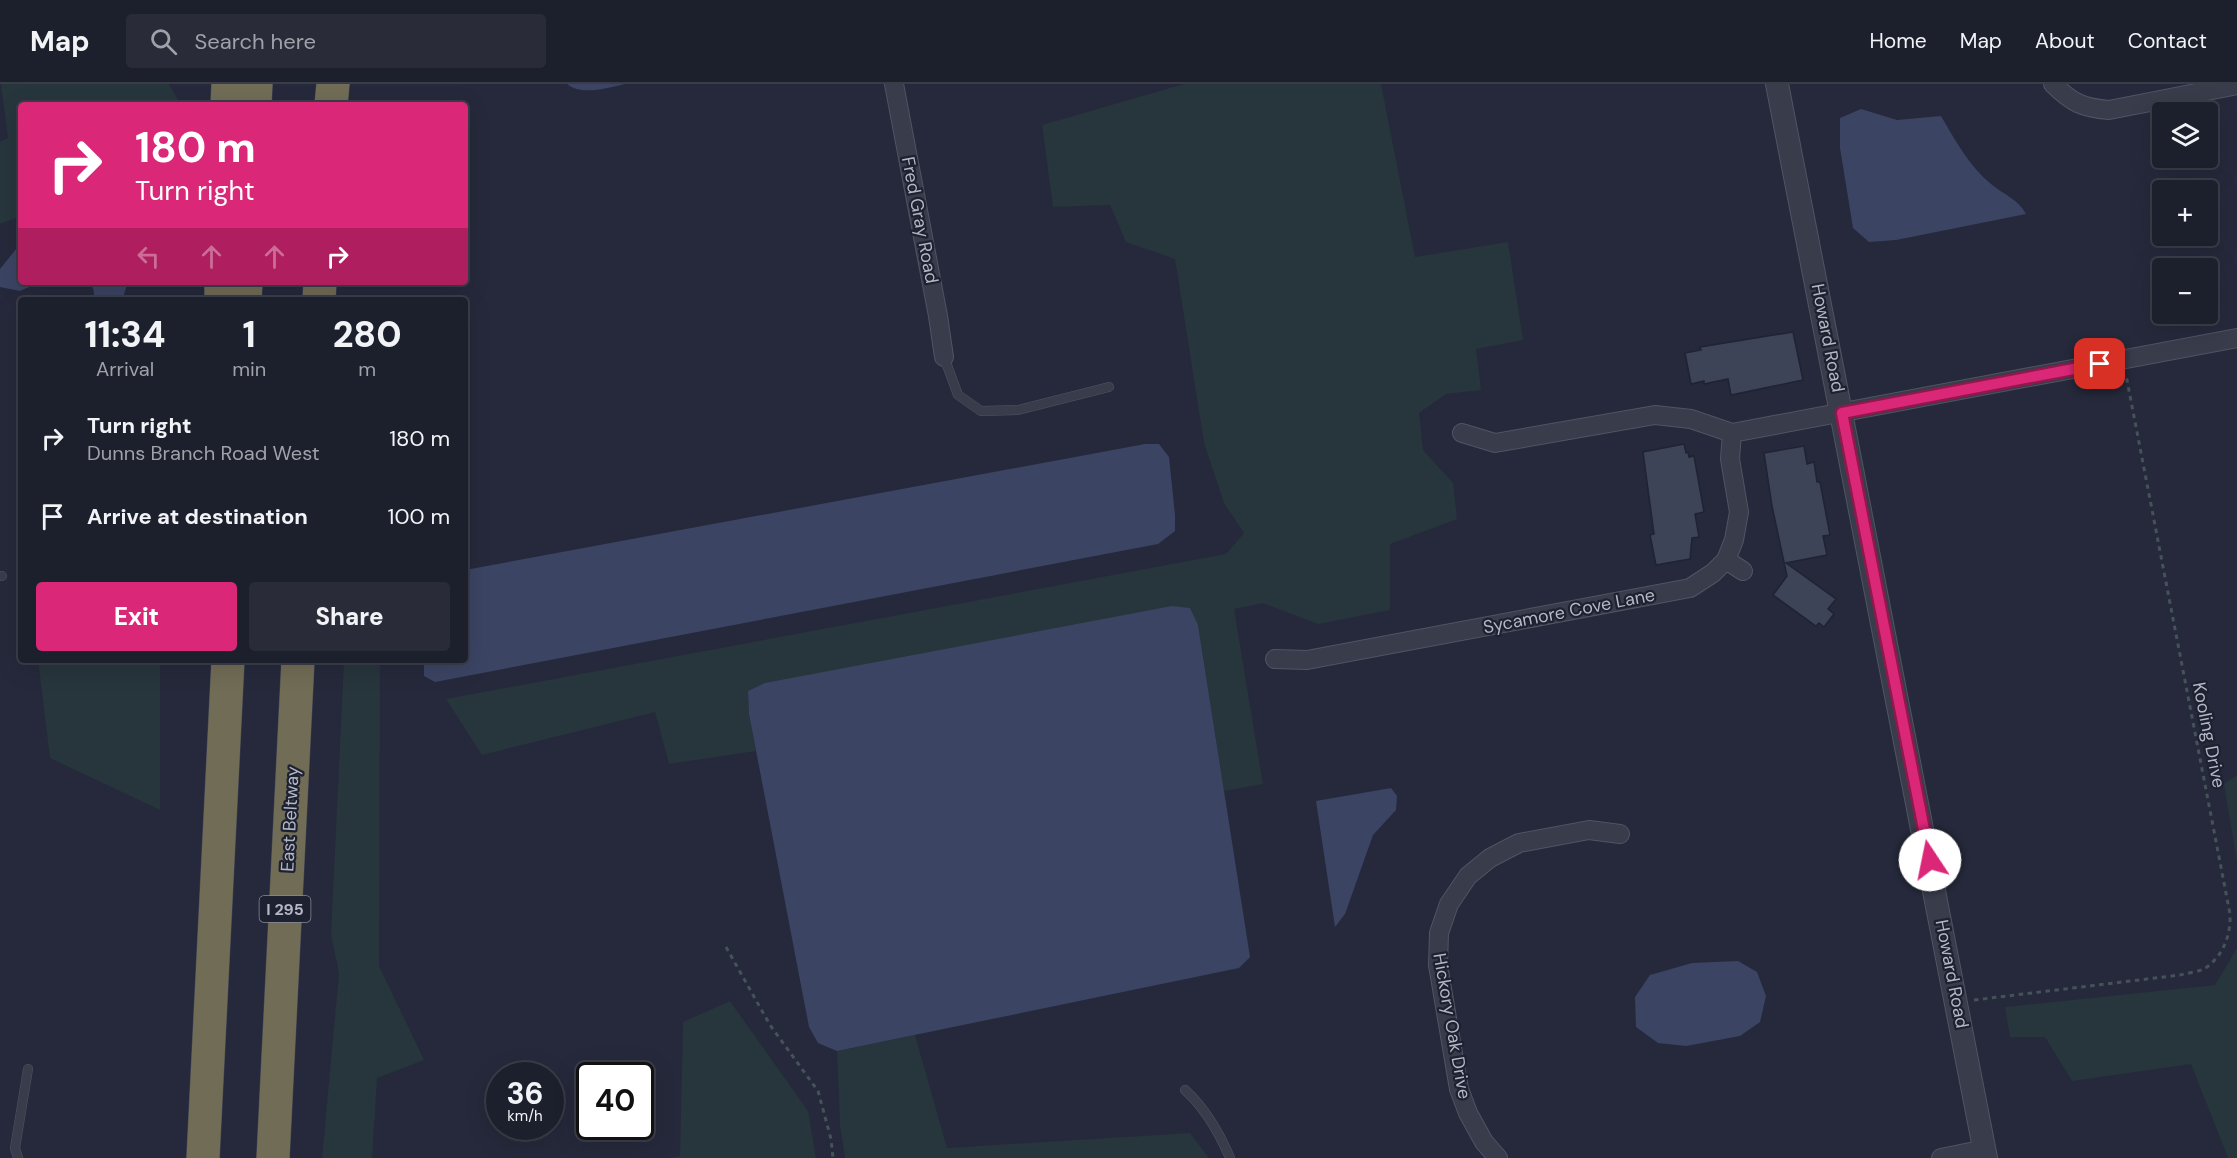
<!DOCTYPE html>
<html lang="en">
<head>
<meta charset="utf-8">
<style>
  :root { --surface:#1c1f2c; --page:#292c38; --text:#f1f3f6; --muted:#a0a2a9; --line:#3a3d48; --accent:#db2777 }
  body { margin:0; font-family:"DM Sans",sans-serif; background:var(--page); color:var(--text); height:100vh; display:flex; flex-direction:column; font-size:22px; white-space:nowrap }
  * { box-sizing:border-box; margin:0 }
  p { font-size:20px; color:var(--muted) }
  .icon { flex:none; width:33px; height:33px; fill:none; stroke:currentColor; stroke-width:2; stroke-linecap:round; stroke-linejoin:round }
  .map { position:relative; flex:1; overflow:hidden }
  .details { position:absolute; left:18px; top:213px; width:450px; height:366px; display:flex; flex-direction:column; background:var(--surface); border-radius:6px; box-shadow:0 6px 24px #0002,0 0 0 2px var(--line) }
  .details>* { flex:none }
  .banner { position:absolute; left:18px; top:18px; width:450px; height:183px; border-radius:6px; box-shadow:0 6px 24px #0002,0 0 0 2px var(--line); background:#db2777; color:#fff; overflow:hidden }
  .tools { position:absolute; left:2152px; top:18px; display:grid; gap:12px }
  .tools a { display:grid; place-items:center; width:66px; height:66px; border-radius:6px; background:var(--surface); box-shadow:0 6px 24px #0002,0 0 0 2px var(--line); font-size:30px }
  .speed { position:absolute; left:486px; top:978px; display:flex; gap:12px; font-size:30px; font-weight:700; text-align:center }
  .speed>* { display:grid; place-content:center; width:78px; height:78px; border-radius:50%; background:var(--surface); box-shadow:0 6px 24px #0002,0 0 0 2px var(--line); line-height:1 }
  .speed small { font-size:15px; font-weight:400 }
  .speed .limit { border:3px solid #111; border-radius:9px; background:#fff; color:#111 }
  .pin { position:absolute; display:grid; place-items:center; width:51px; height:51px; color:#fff; margin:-26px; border-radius:12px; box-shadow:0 3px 9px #0006 }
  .me { position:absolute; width:66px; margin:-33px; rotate:349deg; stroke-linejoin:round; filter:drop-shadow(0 0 4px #0008) }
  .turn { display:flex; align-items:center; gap:21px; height:126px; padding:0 18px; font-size:27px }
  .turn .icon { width:78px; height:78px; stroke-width:2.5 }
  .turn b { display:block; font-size:42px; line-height:51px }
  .lanes { display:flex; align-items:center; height:57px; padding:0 18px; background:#0003; justify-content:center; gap:30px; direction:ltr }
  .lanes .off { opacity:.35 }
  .eta { display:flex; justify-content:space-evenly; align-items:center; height:102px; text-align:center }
  .eta b { font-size:36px; font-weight:800; line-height:42px }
  .cta { display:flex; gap:12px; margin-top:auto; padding:12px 18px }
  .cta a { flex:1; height:69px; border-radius:6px; background:var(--accent); color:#fff; font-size:24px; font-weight:800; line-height:69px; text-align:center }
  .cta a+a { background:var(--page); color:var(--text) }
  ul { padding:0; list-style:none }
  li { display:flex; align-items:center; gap:18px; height:78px; padding:0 18px }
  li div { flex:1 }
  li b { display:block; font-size:22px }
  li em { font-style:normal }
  header { display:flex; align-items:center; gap:36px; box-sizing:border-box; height:84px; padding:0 30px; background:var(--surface); border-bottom:2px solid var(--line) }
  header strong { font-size:28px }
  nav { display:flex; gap:33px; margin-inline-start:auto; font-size:21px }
  .search { width:420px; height:54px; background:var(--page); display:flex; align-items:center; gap:15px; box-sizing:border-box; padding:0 21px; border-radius:6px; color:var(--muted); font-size:22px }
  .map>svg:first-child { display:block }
</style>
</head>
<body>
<header>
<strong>Map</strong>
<div class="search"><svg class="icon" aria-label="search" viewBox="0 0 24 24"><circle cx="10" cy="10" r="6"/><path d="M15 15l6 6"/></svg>Search here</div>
<nav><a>Home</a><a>Map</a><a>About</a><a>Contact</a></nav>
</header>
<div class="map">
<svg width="2237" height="1074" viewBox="0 0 2237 1074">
  <rect width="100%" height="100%" fill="#25293b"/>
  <path fill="#27353c" d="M1,0H169L181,21H21V132L0,140V58L8,54Z
    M1184,0H1381L1415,173L1508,158L1523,256L1476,265L1481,306L1446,310L1419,329L1423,366L1453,399L1457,435L1390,460V526L1318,540L1263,519L1234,525L1263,700L1224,707L1198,541L748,607L749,630L756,667L669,680L655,628L482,671L446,615L1226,470L1244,449L1224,419L1204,359L1175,175L1126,158L1110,121L1053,123L1042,41Z
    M38,576H160V726L50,674Z
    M344,576H380L379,882L424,976L377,994L372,1074H322L339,889L331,851Z
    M2237,691V778L2224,700Z
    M2237,864V1074H2228L2191,980L2072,997L2045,953H2010L2005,923L2215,901Z
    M730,917L808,1027L816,1074H670L680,1072L683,938Z
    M915,951L947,1064L1190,1049L1209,1074H845L840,1041L837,967Z"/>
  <path fill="#3b4463" d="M567,0H625C608,4 581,12 567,0Z
    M1861,25L1897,36L1941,32C1955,56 1969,82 1991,100C2004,111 2018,115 2026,130L1896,156L1869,158L1853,144L1840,64V34Z
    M21,159V198H40L20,207L0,203V185Z
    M89,198H128L122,216H95L93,204Z
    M1145,360H1159L1169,373L1175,431V447L1158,460L435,598L424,592V576H465V486Z
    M1172,522L1190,524L1198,541L1250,873L1239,884L837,967L818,959L809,943L749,630L748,607L765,599Z
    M1391,704L1397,712L1396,726L1373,751L1345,830L1335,843L1316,717Z
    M1738,877L1757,888L1766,912L1760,938L1740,952L1686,962L1658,959L1636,943L1635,913L1650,891L1692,879Z"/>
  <path fill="#3e4457" stroke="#1f2332" stroke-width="1.5" d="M1793,248L1803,296L1731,311L1728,295L1704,300V297L1691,300L1685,269L1701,266L1700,263Z
    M1684,360L1686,369L1688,368L1689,373L1694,372L1704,428L1695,430L1699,453L1692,454L1690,475L1656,481L1650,451L1654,450L1643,368Z
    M1804,362L1807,380L1814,378L1817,398H1820L1830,451L1823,452L1827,471L1786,479L1836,515L1828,525L1834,530L1824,543L1819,539L1816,542L1773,511L1787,492L1772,422L1764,369Z"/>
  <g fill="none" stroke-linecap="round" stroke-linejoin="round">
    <g stroke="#505463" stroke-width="10">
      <path id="service" d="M944,273L958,311L981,327L1018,326L1109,303
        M0,492H2
        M1185,1006C1206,1025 1219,1048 1230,1074
        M18,1074L15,1064L28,985"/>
    </g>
    <g stroke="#505463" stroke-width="20">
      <path id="minor" d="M894,0L938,232L944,273
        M2053,0C2072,19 2083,24 2109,26L2237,1
        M1462,349L1495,359L1655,331L1691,335L1732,349L2237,254
        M1726,476L1743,487
        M1275,575L1307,576L1690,504L1713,489L1726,476L1734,456L1739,428L1730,375L1732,349
        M1498,1074L1484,1058L1468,1029L1459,1005L1438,881L1439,849L1449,820L1468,792L1490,774L1519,759L1589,746L1620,750
        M1941,1074L1985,1065"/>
    </g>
    <g stroke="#505463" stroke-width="24">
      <path id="tertiary" d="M1777,0L1986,1074"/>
    </g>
    <g stroke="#404453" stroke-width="34">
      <path id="motorway" d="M227,21L228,0
        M255,21L256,0
        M331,21L333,0
        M221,216V198
        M245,216L246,198
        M319,216L320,198
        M203,1074L228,576
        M273,1074L298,576"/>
    </g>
    <path stroke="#455259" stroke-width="3" stroke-dasharray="4.5 4.5" stroke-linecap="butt" d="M726,863L770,941L818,1007L831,1055L833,1074
      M1974,916L2180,891C2187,889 2197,888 2204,885C2223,873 2231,851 2230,830L2126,291"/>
    <use href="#service" stroke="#383c4b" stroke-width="9"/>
    <use href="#minor" stroke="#383c4b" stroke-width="18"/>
    <use href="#tertiary" stroke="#383c4b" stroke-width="22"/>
    <use href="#motorway" stroke="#706c56" stroke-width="33"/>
  </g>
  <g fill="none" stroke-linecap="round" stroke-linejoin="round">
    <g stroke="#8e194d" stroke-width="15">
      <path id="route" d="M1930,776L1842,329L2100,280"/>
    </g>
    <use href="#route" stroke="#db2777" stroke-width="10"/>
  </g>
  <g text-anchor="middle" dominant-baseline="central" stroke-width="4.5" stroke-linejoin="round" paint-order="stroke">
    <rect fill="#1e2130" stroke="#878a99" stroke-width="1.5" x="259.5" y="812" width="51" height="26" rx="4.5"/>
    <g font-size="16" font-weight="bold" fill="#b4b7c6">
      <text x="285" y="825">I 295</text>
    </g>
    <g font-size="18" fill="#b4b7c6" stroke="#1e2130">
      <text transform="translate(920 136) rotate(79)">Fred Gray Road</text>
      <text transform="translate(1828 254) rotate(79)">Howard Road</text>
      <text transform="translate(1569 527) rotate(-11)">Sycamore Cove Lane</text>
      <text transform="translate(2209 651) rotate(79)">Kooling Drive</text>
      <text transform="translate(290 735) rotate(-87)">East Beltway</text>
      <text transform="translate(1952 890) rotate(79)">Howard Road</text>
      <text transform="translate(1452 942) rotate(80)">Hickory Oak Drive</text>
    </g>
  </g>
</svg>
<div class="tools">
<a><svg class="icon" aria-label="layers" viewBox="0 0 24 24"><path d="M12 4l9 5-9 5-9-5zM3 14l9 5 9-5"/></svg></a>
<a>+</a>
<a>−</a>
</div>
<div class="speed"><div>36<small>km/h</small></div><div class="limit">40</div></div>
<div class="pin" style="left:2100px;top:280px;background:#d93025"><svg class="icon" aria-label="arrive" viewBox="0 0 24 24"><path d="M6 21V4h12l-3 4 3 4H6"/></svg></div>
<svg class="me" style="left:1930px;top:776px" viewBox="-20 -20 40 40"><circle r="19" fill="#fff"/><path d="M0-13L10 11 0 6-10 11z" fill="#db2777"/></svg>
<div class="banner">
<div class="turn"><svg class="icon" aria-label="right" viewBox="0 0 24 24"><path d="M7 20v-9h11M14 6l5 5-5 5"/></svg><div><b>180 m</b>Turn right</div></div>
<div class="lanes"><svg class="icon off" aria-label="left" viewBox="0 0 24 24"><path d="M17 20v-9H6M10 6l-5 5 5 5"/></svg><svg class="icon off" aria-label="ahead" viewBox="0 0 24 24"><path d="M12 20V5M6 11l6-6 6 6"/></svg><svg class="icon off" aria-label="ahead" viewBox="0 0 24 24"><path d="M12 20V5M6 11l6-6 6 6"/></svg><svg class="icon" aria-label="right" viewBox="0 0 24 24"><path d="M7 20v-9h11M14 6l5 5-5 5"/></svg></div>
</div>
<section class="details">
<div class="eta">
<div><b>11:34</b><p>Arrival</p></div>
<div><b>1</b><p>min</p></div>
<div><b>280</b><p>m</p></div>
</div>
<ul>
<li><svg class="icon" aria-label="right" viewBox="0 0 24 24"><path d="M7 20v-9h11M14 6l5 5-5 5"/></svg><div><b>Turn right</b><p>Dunns Branch Road West</p></div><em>180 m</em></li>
<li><svg class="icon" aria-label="arrive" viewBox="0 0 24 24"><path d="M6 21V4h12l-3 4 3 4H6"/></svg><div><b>Arrive at destination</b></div><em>100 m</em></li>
</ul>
<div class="cta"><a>Exit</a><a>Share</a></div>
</section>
</div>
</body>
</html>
